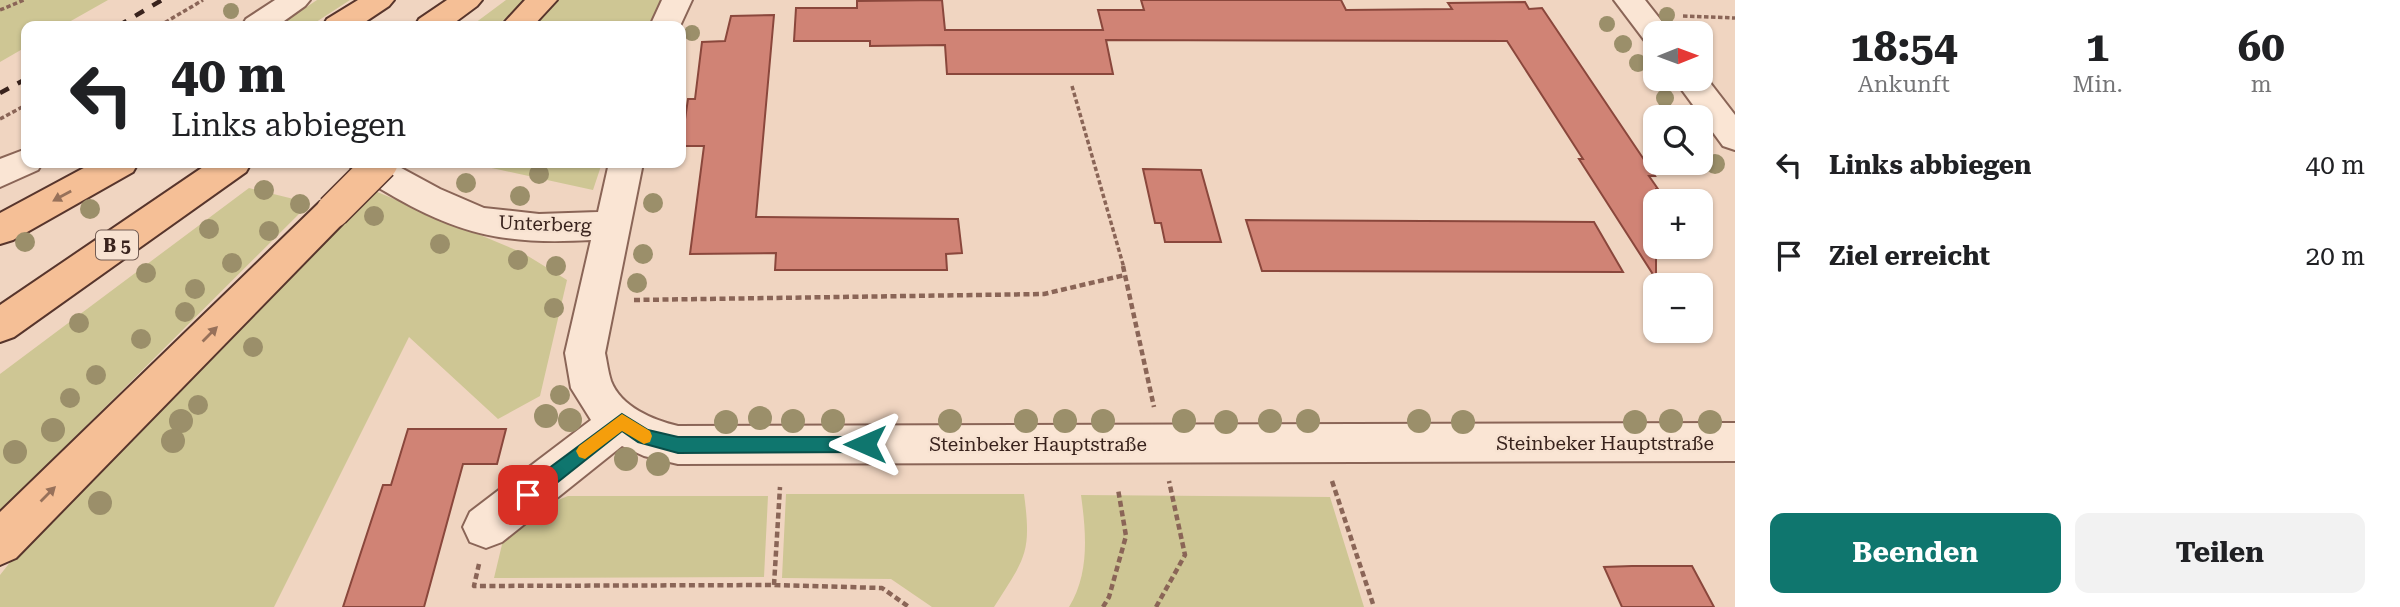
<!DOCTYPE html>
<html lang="de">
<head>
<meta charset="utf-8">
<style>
  :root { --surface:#fff; --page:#f2f2f2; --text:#202124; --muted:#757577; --accent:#0f766e }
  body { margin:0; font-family:"Roboto Serif",serif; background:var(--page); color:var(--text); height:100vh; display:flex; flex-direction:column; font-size:26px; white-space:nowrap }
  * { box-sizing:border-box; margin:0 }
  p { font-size:23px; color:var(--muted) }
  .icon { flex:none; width:38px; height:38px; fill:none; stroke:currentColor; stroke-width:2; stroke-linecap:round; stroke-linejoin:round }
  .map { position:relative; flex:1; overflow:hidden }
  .panel { display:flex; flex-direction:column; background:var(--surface); width:665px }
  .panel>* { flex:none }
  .top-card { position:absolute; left:21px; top:21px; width:665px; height:147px; border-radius:14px; box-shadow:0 2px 5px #0004; background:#fff; color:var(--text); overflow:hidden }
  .needle { width:46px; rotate:89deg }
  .tools { position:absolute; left:1643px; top:21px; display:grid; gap:14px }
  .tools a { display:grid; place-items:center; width:70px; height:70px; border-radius:14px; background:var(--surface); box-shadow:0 2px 5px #0004; font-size:35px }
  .pin { position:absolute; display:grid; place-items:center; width:60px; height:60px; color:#fff; margin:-30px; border-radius:14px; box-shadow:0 4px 10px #0006 }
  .me { position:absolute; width:77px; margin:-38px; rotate:270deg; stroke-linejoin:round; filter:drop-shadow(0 0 5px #0008) }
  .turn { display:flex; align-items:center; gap:24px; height:147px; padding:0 35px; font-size:32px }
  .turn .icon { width:91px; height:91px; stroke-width:2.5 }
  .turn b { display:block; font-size:49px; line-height:60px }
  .eta { display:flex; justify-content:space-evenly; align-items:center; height:119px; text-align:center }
  .eta b { font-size:42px; font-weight:700; line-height:49px }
  .button { display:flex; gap:14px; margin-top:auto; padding:14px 35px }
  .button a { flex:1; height:80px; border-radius:14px; background:var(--accent); color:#fff; font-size:28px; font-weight:700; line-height:80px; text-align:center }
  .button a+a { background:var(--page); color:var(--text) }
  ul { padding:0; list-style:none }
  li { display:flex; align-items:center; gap:21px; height:91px; padding:0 35px }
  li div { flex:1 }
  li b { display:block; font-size:26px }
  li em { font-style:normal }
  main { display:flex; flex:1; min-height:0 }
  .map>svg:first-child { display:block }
</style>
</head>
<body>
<main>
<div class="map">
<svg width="1735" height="607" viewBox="0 0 1735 607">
  <rect width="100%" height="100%" fill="#f0d5c1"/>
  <path fill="#cec694" d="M0,0H108L62,26H26V47L0,62Z
    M317,0H350L310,26H278Z
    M506,0H525L497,26H471Z
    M559,0H669L650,26H535Z
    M469,163H602L593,190Z
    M249,188L310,203L0,512V374Z
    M375,191L523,253L567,280L540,396L498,419L409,337L274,607H0V575L19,551Z
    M786,494H1024C1032,554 1025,558 994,607H932L891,579L782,578Z
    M1081,495L1330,497L1364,607H1069C1090,573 1086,532 1081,495Z
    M568,496H768L764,577L494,578L504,536L541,507Z"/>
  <path fill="#d08375" stroke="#8a473c" stroke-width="2" d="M942,0L945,30H1103L1098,10H1144L1141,0H1341L1346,10L1452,9L1448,3L1525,2L1529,9L1542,8L1655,176H1649L1658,189H1656V279L1579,159H1583L1507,41L1106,40L1113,74H947L945,45L870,46V41H794L796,8H857V1Z
    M774,15L756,217L958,219L962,253L946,254L947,270H775L776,253L690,254L704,146H681L688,99H695L702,42L725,41L731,16Z
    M1143,169L1201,170L1221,242H1165L1161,223H1155Z
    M1246,220L1594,222L1623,272L1262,271Z
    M408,429H506L497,464H463L424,607H343L383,485H391Z
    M1632,566H1692L1714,607H1622L1604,567Z"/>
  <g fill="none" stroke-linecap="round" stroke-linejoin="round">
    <g stroke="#8a6557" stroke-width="4">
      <path id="minor" d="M275,0H310L305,6L277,26H242L246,19Z
        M662,0H692L680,26H650Z
        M1614,0H1645L1671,33H1656V44L1645,41Z
        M1701,71L1735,115V150L1723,146L1674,79H1701Z
        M26,149V163H42L38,170L0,187V159Z
        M348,163H392L440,189L484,208L539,214L598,212L609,163H643L605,353C607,362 608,372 611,381C621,407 653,420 678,426L1735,423V461L678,464L644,456L622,446L502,542L486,548L470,542L463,527L470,512L591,420L571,388L565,353L591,240C507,245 458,235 386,192C372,184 356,177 348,163Z"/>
    </g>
    <g stroke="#57352c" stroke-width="4">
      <path id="major" d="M358,0H394L389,6L359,26H323L327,19Z
        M447,0H482L477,6L450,26H415L419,19Z
        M525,0H557L533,26H501Z
        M93,163H138L133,172L13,240L0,244V213Z
        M209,163H251L246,172L14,337L0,342V305Z
        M333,198L346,202L351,211L346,220L16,558L0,565V512L320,202Z"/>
    </g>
    <path stroke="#8a6557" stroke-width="3.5" stroke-dasharray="4.5 2.5" stroke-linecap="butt" d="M0,10L24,0
      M1683,16L1735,18
      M159,26L203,0
      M1072,86L1124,268
      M0,119L26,105"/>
    <path stroke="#8a6557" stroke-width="4.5" stroke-dasharray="6 3.5" stroke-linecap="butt" d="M1123,266L1154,407
      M634,300L1044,294L1125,275
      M1332,481L1374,607
      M479,564L474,586L774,585L882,588L909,607
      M774,585L780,487
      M1103,607L1109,597L1126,536L1118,489
      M1156,607L1185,555L1169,481"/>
    <use href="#minor" fill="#fae5d4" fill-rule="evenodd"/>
    <use href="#major" fill="#f5bf96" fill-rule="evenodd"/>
    <path stroke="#39231d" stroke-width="4.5" stroke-dasharray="10 10" stroke-linecap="butt" d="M118,26L162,0
      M0,93L26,79"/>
    <g stroke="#57352c" stroke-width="36" stroke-linecap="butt">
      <path id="major-bridge" d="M333,211L381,163"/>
    </g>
    <use href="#major-bridge" stroke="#f5bf96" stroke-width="33"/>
  </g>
  <g fill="#9b8f6a">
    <circle cx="231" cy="11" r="8"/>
    <circle cx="1667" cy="15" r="8"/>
    <circle cx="1607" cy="24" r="8"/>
    <circle cx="692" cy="33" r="8"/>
    <circle cx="1623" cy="44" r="9"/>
    <circle cx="1638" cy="63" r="9"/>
    <circle cx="1665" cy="98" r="9"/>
    <circle cx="1715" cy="164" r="10"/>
    <circle cx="539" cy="174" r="10"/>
    <circle cx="466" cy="183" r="10"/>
    <circle cx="264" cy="190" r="10"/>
    <circle cx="520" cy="196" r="10"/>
    <circle cx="653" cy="203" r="10"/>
    <circle cx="300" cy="204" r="10"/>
    <circle cx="90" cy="209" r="10"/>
    <circle cx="374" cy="216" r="10"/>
    <circle cx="209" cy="229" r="10"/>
    <circle cx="269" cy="231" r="10"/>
    <circle cx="25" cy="242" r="10"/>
    <circle cx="440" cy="244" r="10"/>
    <circle cx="643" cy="254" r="10"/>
    <circle cx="518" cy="260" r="10"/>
    <circle cx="232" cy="263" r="10"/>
    <circle cx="556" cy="266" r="10"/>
    <circle cx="146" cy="273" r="10"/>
    <circle cx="637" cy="283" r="10"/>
    <circle cx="195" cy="289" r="10"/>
    <circle cx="554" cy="308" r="10"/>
    <circle cx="185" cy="312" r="10"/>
    <circle cx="79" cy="323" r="10"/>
    <circle cx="141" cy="339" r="10"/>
    <circle cx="253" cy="347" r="10"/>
    <circle cx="96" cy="375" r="10"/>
    <circle cx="560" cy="395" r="10"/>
    <circle cx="70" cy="398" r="10"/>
    <circle cx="198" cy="405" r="10"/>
    <circle cx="546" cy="416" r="12"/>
    <circle cx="760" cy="418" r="12"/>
    <circle cx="570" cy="420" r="12"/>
    <circle cx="181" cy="421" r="12"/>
    <circle cx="793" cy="421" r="12"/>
    <circle cx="833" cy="421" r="12"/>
    <circle cx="950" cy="421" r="12"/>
    <circle cx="1026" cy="421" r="12"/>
    <circle cx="1065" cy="421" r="12"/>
    <circle cx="1103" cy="421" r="12"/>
    <circle cx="1184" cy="421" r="12"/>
    <circle cx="1270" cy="421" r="12"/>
    <circle cx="1308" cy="421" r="12"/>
    <circle cx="1419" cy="421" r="12"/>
    <circle cx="1671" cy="421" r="12"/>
    <circle cx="726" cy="422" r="12"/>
    <circle cx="1226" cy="422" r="12"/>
    <circle cx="1463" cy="422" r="12"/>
    <circle cx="1635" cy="422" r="12"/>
    <circle cx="1710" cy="422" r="12"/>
    <circle cx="53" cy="430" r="12"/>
    <circle cx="173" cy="441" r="12"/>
    <circle cx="15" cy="452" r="12"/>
    <circle cx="626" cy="459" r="12"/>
    <circle cx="658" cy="464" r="12"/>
    <circle cx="100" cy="503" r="12"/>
  </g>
  <defs><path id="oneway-solid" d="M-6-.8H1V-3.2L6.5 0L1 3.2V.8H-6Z" transform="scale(1.75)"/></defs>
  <g fill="#97715a">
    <use href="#oneway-solid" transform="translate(62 196) rotate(151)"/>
    <use href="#oneway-solid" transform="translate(210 334) rotate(-45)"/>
    <use href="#oneway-solid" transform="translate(48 494) rotate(-45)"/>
  </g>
  <path fill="#0f766e" stroke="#0a4d48" stroke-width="2" d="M622,414L648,430L678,437H865L871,439L874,444L871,450L865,452L678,453L638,442L622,431L534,501L528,504L521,501L518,495L521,489Z"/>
  <path fill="#f59e0b" d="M622,414L650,431L652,436L650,442L644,444L622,431L585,459L579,457L576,451L579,446Z"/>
  <g text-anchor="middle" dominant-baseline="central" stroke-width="5" stroke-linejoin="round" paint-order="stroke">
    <rect fill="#f7e2d1" stroke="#725c53" stroke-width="2" x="96" y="230.5" width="42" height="29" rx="5"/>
    <g font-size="18" font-weight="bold" fill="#39231d">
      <text x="117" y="245">B 5</text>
    </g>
    <g font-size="19" fill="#39231d" stroke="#f7e2d1">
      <text transform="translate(545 224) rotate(2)">Unterberg</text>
      <text x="1605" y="443">Steinbeker Hauptstraße</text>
      <text x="1038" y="444">Steinbeker Hauptstraße</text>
    </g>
  </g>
</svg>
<div class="tools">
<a><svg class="needle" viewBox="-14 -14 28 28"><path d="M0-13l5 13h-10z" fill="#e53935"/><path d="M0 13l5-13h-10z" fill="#757577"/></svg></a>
<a><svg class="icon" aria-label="search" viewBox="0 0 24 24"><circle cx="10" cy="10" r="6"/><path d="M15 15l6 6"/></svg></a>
<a>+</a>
<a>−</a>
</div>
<div class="pin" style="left:528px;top:495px;background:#d93025"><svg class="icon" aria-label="arrive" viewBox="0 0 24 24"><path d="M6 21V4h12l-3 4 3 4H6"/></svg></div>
<svg class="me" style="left:865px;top:444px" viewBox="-20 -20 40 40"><path d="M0-17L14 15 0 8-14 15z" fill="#0f766e" stroke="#fff" stroke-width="4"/></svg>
<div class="top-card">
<div class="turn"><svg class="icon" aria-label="left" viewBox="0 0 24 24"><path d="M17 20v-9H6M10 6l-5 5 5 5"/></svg><div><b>40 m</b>Links abbiegen</div></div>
</div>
</div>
<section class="panel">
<div class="eta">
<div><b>18:54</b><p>Ankunft</p></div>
<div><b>1</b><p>Min.</p></div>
<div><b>60</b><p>m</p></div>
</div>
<ul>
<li><svg class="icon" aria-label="left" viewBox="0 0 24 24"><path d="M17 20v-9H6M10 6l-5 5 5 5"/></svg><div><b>Links abbiegen</b></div><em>40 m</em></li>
<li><svg class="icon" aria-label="arrive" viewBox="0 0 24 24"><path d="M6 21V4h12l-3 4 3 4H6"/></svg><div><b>Ziel erreicht</b></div><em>20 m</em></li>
</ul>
<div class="button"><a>Beenden</a><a>Teilen</a></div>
</section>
</main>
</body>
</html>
